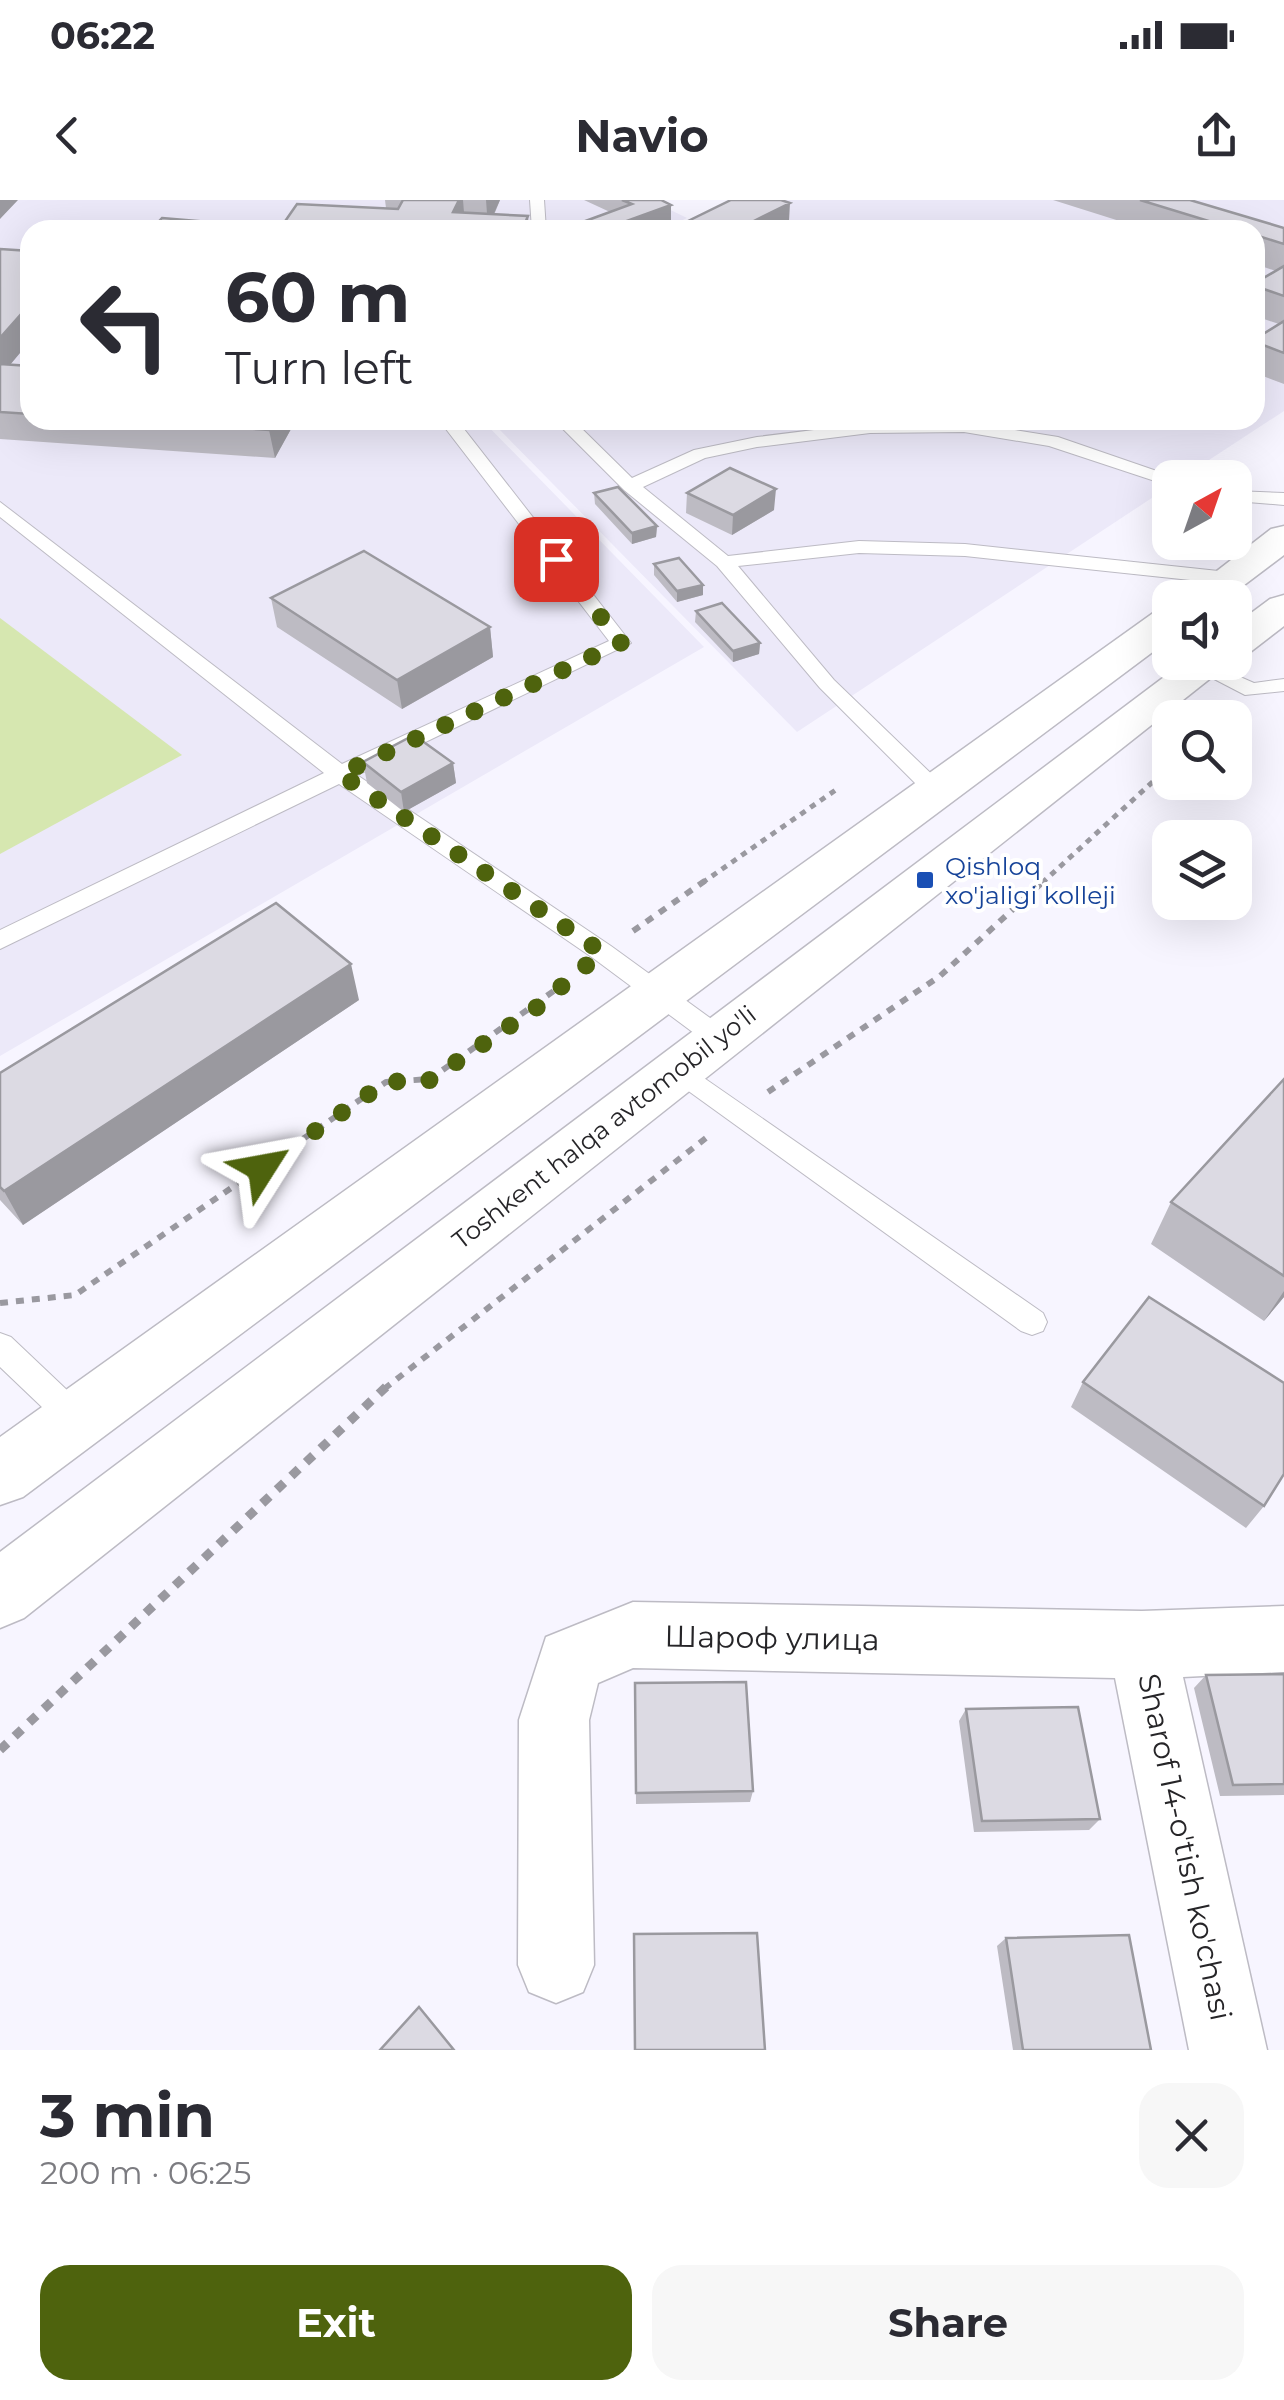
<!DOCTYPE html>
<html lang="en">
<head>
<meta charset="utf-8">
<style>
  :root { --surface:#fff; --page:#f7f7f7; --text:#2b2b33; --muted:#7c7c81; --accent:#4e630d }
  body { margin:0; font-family:Montserrat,sans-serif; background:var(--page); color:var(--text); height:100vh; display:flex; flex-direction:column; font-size:38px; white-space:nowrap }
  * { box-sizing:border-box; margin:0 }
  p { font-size:32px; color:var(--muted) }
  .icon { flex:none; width:55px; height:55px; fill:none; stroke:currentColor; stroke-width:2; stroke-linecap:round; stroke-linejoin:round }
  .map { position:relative; height:1850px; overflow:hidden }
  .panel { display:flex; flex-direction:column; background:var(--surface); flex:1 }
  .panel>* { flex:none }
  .guide { position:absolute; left:20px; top:20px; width:1245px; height:210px; border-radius:30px; box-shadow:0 10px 40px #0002; background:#fff; color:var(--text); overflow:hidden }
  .needle { width:65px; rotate:40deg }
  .controls { position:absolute; left:1152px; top:260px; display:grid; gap:20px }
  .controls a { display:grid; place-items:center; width:100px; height:100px; border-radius:20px; background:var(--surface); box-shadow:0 10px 40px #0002; font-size:50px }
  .pin { position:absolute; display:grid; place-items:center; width:85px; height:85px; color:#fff; margin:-42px; border-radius:20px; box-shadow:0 5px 15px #0006 }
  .me { position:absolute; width:110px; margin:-55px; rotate:56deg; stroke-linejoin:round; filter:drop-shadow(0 0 8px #0008) }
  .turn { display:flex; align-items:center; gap:35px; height:210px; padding:0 40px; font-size:45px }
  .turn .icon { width:130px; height:130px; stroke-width:2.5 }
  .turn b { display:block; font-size:70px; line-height:85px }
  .round { display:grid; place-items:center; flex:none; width:105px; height:105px; border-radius:30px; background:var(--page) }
  .overview { display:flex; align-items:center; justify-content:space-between; height:170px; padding:0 40px }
  h1 { font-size:60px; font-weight:700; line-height:75px }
  .button { display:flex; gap:20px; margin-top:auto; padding:20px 40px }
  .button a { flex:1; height:115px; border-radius:30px; background:var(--accent); color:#fff; font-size:40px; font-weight:700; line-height:115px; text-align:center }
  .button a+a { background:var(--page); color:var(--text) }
  .status { display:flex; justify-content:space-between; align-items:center; height:70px; padding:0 50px; background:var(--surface); direction:ltr }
  .status svg { height:28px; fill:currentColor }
  header { display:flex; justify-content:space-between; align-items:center; height:130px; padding:0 40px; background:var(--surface); font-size:45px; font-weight:700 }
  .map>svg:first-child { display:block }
</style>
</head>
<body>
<div class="status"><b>06:22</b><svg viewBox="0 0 49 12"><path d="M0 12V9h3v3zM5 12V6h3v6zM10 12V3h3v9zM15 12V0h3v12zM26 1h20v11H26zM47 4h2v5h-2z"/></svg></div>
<header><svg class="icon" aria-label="back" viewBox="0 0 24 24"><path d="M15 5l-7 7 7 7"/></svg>Navio<svg class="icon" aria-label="share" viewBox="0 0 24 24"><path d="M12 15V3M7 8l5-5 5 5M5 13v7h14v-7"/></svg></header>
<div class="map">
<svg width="1284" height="1850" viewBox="0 0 1284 1850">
  <rect width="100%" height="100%" fill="#f7f5ff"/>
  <path fill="#ece9f9" d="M0,0H650L687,18L662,30H30V220H482L704,447L0,856Z
    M755,0H1284V211L1183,277L1170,278V286L797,532L490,220H1255V30H689Z"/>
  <path fill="#d6e7b0" d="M0,418L182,555L0,654Z"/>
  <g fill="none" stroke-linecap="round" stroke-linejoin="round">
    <g stroke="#bdbbc4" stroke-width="2">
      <path id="lane" d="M530,0H544L546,30H532Z
        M439,220H457L631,443L357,575L611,746L728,831L732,838L728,845H710L593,758L339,584L0,749V730L324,573L0,317V302L342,564L609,441Z
        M554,220H573L632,278L694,250L757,237L870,223L964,222L1058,237L1177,278H1170V286L1049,246L964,232L870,233L757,247L705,258L643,287L728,356L859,341L965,344L1228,372L1238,378L1228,384L965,356L859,353L738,366L834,480L944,586L947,591L936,598L928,596L820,488L717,366L624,290Z
        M1235,291L1284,293V305L1235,301Z
        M1206,462L1254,483L1284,479V491L1245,495L1193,468Z
        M678,860L1043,1113L1047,1122L1043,1131L1032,1135L1021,1131L669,877L665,870L669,863Z
        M0,1133L11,1137L88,1210L93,1220L88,1230L77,1235L66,1230L0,1167Z"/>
    </g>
    <g stroke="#bdbbc4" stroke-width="3">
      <path id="street" d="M633,1402L1142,1411L1284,1406V1472L1183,1477L1267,1850H1189L1115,1478L633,1468L598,1483L589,1520L594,1765L583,1792L556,1803L529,1792L518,1765L519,1520L546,1437Z"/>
    </g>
    <g stroke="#bdbbc4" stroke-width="3">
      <path id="highway" d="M1284,326V355L1227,398H1182L1271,329Z
        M1284,395V426L1249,453L1235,456V425L1270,399Z
        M1170,408V439L23,1297L0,1305V1237L1156,411Z
        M1184,462H1231L24,1418L0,1428V1352Z"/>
    </g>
    <path stroke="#9a99a0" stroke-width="5" stroke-dasharray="6 6" stroke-linecap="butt" d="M702,683L837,589
      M1042,683L1170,566"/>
    <path stroke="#9a99a0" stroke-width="6" stroke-dasharray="8 8" stroke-linecap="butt" d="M633,731L706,680
      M768,892L940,776L1045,680
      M0,1103L75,1095L386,882L430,879L572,778
      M384,1189L706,938"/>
    <path stroke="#9a99a0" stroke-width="9" stroke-dasharray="10 10" stroke-linecap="butt" d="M0,1550L387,1186"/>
    <use href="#lane" fill="#fff" fill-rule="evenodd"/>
    <use href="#street" fill="#fff" fill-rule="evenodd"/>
    <use href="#highway" fill="#fff" fill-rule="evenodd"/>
  </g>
  <path fill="#bdbbc3" d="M385,0H500L494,15L386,8Z
    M584,0H661L671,23L652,30H580V23L610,12Z
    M1053,0H1191L1284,28V184L1255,173V139L1279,124L1255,116V83L1276,71L1255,64V30H1148Z
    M0,49L30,141L10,164L30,166V220H296L275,258L0,239Z
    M594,293L657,326L656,337L632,344L595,304Z
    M687,293L774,310L732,335L686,313Z
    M654,364L703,395L677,402L654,375Z
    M271,398L490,427L493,457L402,509L277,427Z
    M696,411L760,443L759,454L733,462L695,422Z
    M363,562L453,563L456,583L404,612L367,583Z
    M359,800L23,1025L0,1000V873Z
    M1284,879V1097L1264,1121L1151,1044L1171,1002Z
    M1083,1182L1264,1306L1246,1328L1071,1207Z
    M1284,1474V1595L1220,1596L1194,1488L1206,1475Z
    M635,1483L753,1591L750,1602L636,1604Z
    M966,1509L1100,1619L1089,1630L974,1632L959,1521Z
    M1006,1738L1151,1850H1013L997,1746Z"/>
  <path fill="#9a999f" d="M0,0H18L0,19Z
    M459,0H463L465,25L453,12Z
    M486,0H500L488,27Z
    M790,3L789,21L772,30H736Z
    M671,5V23L652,30H602Z
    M528,16L529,30H522Z
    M30,104V141L0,177V138Z
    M275,220H296L275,258L269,230Z
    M776,289L774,310L732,335L733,315Z
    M657,326L656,337L632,344V333Z
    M703,385V395L677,402V391Z
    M490,427L493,457L402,509L397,480Z
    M760,443L759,454L733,462V451Z
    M453,563L456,583L404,612L401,592Z
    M351,764L359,800L23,1025L4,991Z
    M1284,1091V1097L1264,1121Z"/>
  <path fill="#dcdae3" stroke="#9a999f" stroke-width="2.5" d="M403,0H459L453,12L528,16L522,30H279L297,4L398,9Z
    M622,0H661L671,5L602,30H595L580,23L632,4Z
    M731,0H781L790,3L736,30H695L680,25Z
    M1140,0H1190L1284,28V44L1255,35V30H1238Z
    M162,18L210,22L203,30H151Z
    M0,49L30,51V104L0,138Z
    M1284,66V96L1255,86V83Z
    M1284,121V153L1255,142V139Z
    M0,164L30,166V214L0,212Z
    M123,220H275L269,230Z
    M730,268L776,289L733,315L687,293Z
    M618,287L657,326L632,333L594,293Z
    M364,351L490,427L397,480L271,398Z
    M679,358L703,385L677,391L654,364Z
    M722,403L760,443L733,451L696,411Z
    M414,535L453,563L401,592L363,562Z
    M276,703L351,764L4,991L0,987V873Z
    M1284,879V1076L1171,1002Z
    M1149,1097L1284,1183V1274L1264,1306L1083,1182Z
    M1284,1474V1584L1233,1585L1206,1475Z
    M746,1482L753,1591L636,1593L635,1483Z
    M1078,1507L1100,1619L982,1621L966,1509Z
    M757,1733L765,1850H635L634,1734Z
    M1129,1735L1151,1850H1023L1006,1738Z
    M419,1807L454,1850H380Z"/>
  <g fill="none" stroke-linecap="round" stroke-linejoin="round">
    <path stroke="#4e630d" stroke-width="18" stroke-dasharray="0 32.4" d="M262,968L386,882L430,880L536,808L602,752L340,574L621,443L556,359"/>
  </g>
  <rect fill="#1a4fb4" stroke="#fff" stroke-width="4" x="915" y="670" width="20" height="20" rx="5"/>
  <g text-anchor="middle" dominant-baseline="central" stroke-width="8" stroke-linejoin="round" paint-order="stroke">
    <g font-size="25" fill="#164399" stroke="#fff" text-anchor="start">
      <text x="945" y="666">Qishloq<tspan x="945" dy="29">xo'jaligi kolleji</tspan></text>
    </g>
    <g font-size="25" fill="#262528" stroke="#fff">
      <text transform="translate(604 927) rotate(-38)">Toshkent halqa avtomobil yo'li</text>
    </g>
    <g font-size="30" fill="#262528" stroke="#fff">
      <text transform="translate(772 1438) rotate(1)">Шароф улица</text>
      <text transform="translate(1185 1647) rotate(78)">Sharof 14-o'tish ko'chasi</text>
    </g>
  </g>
</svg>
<div class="controls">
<a><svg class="needle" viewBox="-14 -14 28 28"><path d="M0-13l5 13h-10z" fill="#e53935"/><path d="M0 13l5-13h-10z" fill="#7c7c81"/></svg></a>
<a><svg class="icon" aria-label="sound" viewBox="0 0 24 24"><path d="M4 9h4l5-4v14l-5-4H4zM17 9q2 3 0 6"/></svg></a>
<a><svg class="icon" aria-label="search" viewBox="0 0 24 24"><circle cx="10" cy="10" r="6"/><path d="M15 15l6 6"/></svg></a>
<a><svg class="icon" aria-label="layers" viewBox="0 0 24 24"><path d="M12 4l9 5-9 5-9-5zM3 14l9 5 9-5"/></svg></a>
</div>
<div class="pin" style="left:556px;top:359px;background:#d93025"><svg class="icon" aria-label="arrive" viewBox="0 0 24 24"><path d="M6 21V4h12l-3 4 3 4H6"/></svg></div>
<svg class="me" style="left:262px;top:968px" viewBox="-20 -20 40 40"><path d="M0-17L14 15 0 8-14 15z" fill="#4e630d" stroke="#fff" stroke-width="4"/></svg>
<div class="guide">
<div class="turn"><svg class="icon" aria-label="left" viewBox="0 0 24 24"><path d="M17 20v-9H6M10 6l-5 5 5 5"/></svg><div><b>60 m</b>Turn left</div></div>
</div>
</div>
<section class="panel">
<div class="overview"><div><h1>3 min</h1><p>200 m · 06:25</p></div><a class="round"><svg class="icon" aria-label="close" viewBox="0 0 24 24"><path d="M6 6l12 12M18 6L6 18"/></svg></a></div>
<div class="button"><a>Exit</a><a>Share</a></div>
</section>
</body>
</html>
